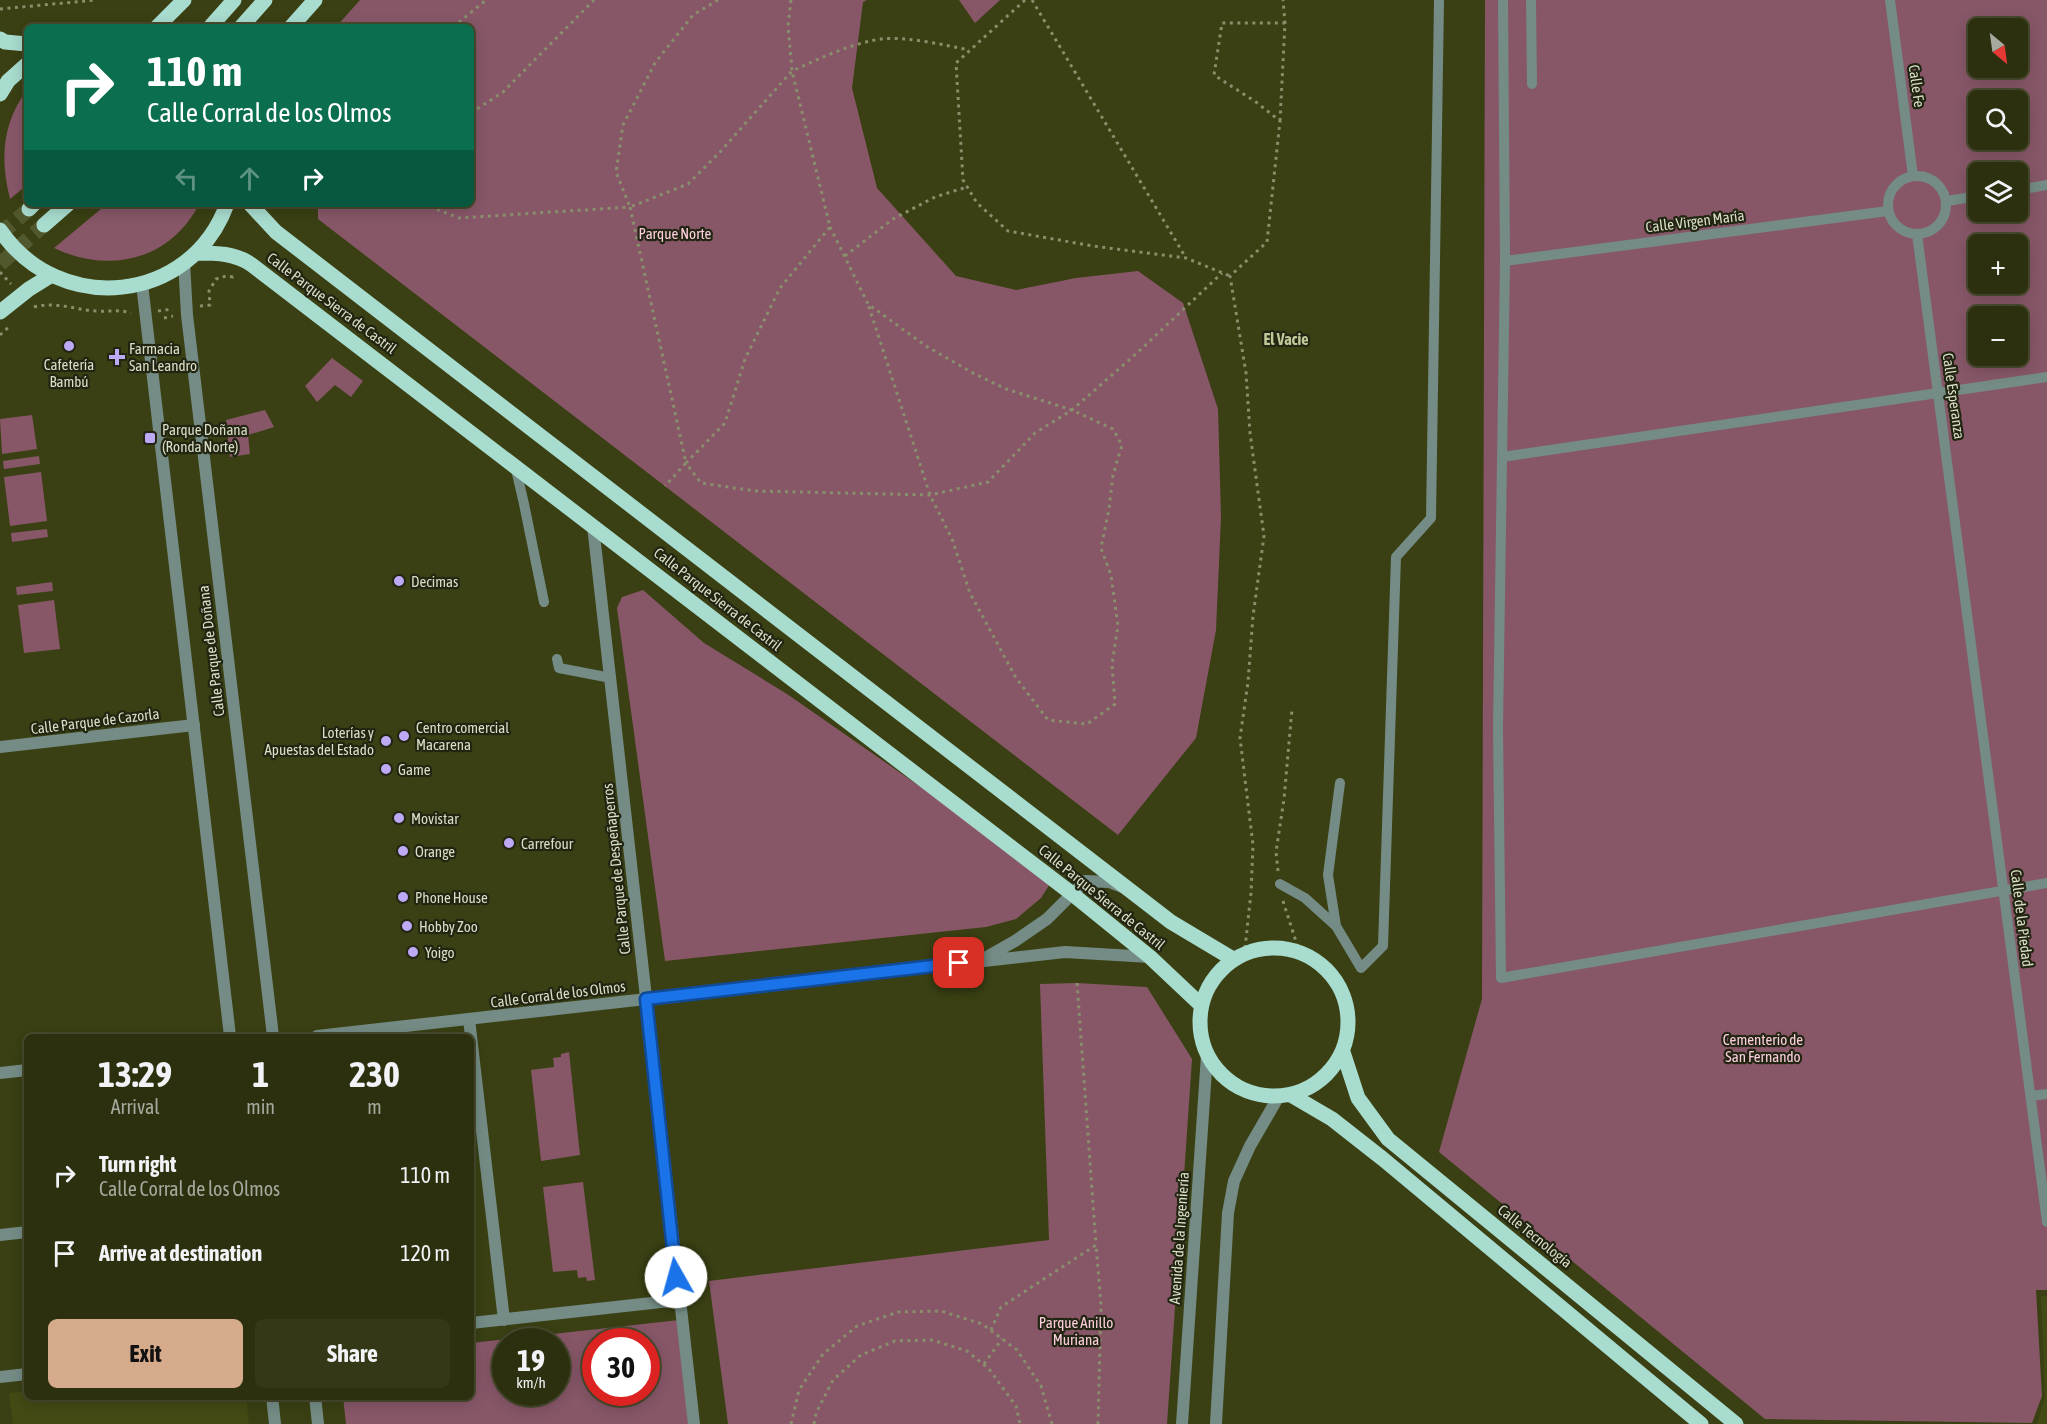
<!DOCTYPE html>
<html lang="en">
<head>
<meta charset="utf-8">
<style>
  :root { --surface:#2c300e; --page:#343817; --text:#f1f3f6; --muted:#a6a99e; --line:#484b2e; --accent:#d6ab8b }
  body { margin:0; font-family:"Asap Condensed",sans-serif; background:var(--page); color:var(--text); height:100vh; display:flex; flex-direction:column; font-size:22px; white-space:nowrap }
  * { box-sizing:border-box; margin:0 }
  p { font-size:20px; color:var(--muted) }
  .icon { flex:none; width:33px; height:33px; fill:none; stroke:currentColor; stroke-width:2; stroke-linecap:round; stroke-linejoin:round }
  .map { position:relative; flex:1; overflow:hidden }
  .panel { position:absolute; left:24px; top:1034px; width:450px; height:366px; display:flex; flex-direction:column; background:var(--surface); border-radius:9px; box-shadow:0 3px 15px #0003,0 0 0 2px var(--line) }
  .panel>* { flex:none }
  .guide { position:absolute; left:24px; top:24px; width:450px; height:183px; border-radius:9px; box-shadow:0 3px 15px #0003,0 0 0 2px var(--line); background:#0b6e4f; color:#fff; overflow:hidden }
  .needle { width:39px; rotate:151deg }
  .fabs { position:absolute; left:1968px; top:18px; display:grid; gap:12px }
  .fabs a { display:grid; place-items:center; width:60px; height:60px; border-radius:9px; background:var(--surface); box-shadow:0 3px 15px #0003,0 0 0 2px var(--line); font-size:30px }
  .speed { position:absolute; left:492px; top:1328px; display:flex; gap:12px; font-size:30px; font-weight:700; text-align:center }
  .speed>* { display:grid; place-content:center; width:78px; height:78px; border-radius:50%; background:var(--surface); box-shadow:0 3px 15px #0003,0 0 0 2px var(--line); line-height:1 }
  .speed small { font-size:15px; font-weight:400 }
  .speed .limit { border:9px solid #d22; background:#fff; color:#111 }
  .pin { position:absolute; display:grid; place-items:center; width:51px; height:51px; color:#fff; margin:-26px; border-radius:12px; box-shadow:0 3px 9px #0006 }
  .me { position:absolute; width:66px; margin:-33px; rotate:353deg; stroke-linejoin:round; filter:drop-shadow(0 0 4px #0008) }
  .turn { display:flex; align-items:center; gap:21px; height:126px; padding:0 24px; font-size:27px }
  .turn .icon { width:78px; height:78px; stroke-width:2.5 }
  .turn b { display:block; font-size:42px; line-height:51px }
  .lanes { display:flex; align-items:center; height:57px; padding:0 24px; background:#0003; justify-content:center; gap:30px; direction:ltr }
  .lanes .off { opacity:.35 }
  .eta { display:flex; justify-content:space-evenly; align-items:center; height:102px; text-align:center }
  .eta b { font-size:36px; font-weight:700; line-height:42px }
  .action { display:flex; gap:12px; margin-top:auto; padding:12px 24px }
  .action a { flex:1; height:69px; border-radius:9px; background:var(--accent); color:#111; font-size:24px; font-weight:700; line-height:69px; text-align:center }
  .action a+a { background:var(--page); color:var(--text) }
  ul { padding:0; list-style:none }
  li { display:flex; align-items:center; gap:18px; height:78px; padding:0 24px }
  li div { flex:1 }
  li b { display:block; font-size:22px }
  li em { font-style:normal }
  .map>svg:first-child { display:block }
</style>
</head>
<body>
<div class="map">
<svg width="2047" height="1424" viewBox="0 0 2047 1424">
  <rect width="100%" height="100%" fill="#3a4013"/>
  <path fill="#434a14" d="M2041,1296H2047V1424H2037L2045,1397Z
    M27,1391V1396L246,1397L249,1424H13L9,1393Z"/>
  <path fill="#875768" fill-rule="evenodd" d="M360,0H867L863,2L852,88L877,188L956,276L1016,290L1076,278L1138,271L1183,303L1218,409L1221,517L1216,630L1196,738L1118,835L318,219V204H471V27H336Z
    M959,0H1000L975,23Z
    M1485,0H2047V1290H2036L2042,1396L2032,1423L1765,1419L1439,1152L1482,999ZM1978,28H2018V68H1978ZM1978,100H2018V140H1978ZM1978,172H2018V212H1978ZM1978,244H2018V284H1978ZM1978,316H2018V356H1978Z
    M27,90V185L10,199C0,160 2,123 27,90Z
    M107,204H199C170,261 108,274 54,248Z
    M332,358L363,381L351,397L335,385L317,402L305,386Z
    M265,410L274,427L248,435L250,454L230,457L226,420Z
    M32,415L37,449L2,454L0,419Z
    M39,456L40,464L4,469L3,461Z
    M41,472L47,521L10,526L4,477Z
    M47,529L48,537L12,542L11,533Z
    M52,582L53,591L17,595L16,587Z
    M643,590L704,643L787,694L1053,879L1041,898L1016,919L986,927L665,961L617,608L622,597Z
    M54,600L60,649L24,653L18,605Z
    M1077,983L1147,987L1192,1059L1167,1424H728L709,1281L1049,1240L1040,984Z
    M569,1052L580,1155L541,1161L531,1070L554,1067L553,1058L561,1057V1054Z
    M583,1182L595,1280L587,1281L586,1277L578,1278L577,1270L553,1272L543,1187Z
    M679,1320L691,1424H346L343,1397L471,1396V1343ZM506,1341H556V1392H506ZM596,1341H646V1392H596Z"/>
  <g fill="none" stroke-linecap="round" stroke-linejoin="round">
    <path stroke="#52582e" stroke-width="15" stroke-dasharray="15 8" stroke-linecap="butt" d="M0,234L29,209
      M0,264L44,225"/>
    <path stroke="#898e6c" stroke-width="3" stroke-dasharray="3 4.5" stroke-linecap="butt" d="M718,0L693,15L655,63L623,125L616,172L630,207L688,184L720,152L792,71L830,227L780,288L745,359L725,423L686,463L701,483L755,491L930,495L988,482L1035,433L1072,410L1137,353L1222,273
      M791,0L788,26L792,71C821,58 849,44 881,39C905,36 945,45 969,50
      M1025,0L956,63L963,180L977,203L1008,231L1093,246L1186,258L1230,276
      M1032,0L1186,258
      M0,9L96,0
      M453,27L486,0
      M471,113L503,92L594,0
      M1280,121L1285,23L1283,0
      M423,204L459,218L630,207L686,463L665,486
      M830,227L868,304L926,346L971,372L1006,389L1072,410L1113,429L1122,445L1113,475L1109,509L1101,548L1111,575L1118,626L1112,664L1115,704L1087,724L1048,720L1016,678L970,593L952,539L930,495L868,304
      M845,256L893,219L935,197L967,187
      M0,272L11,284
      M200,306L210,305L209,291L216,279L226,276L233,277L235,274
      M34,307C56,301 75,310 97,311C109,312 119,309 131,313
      M158,311L173,309
      M164,318L173,316
      M0,335L10,326
      M1278,871L1276,852L1284,799L1292,709
      M1283,901L1299,951
      M1245,948L1251,893L1253,845L1240,738L1248,682L1253,616L1264,536L1250,433L1246,373L1230,276L1267,242L1280,121L1256,102L1214,75L1222,23H1285
      M1077,983L1096,1245
      M991,1330L1001,1307L1096,1245L1101,1305L1098,1424
      M984,1364L1002,1339
      M791,1424L799,1390L823,1354L857,1326L898,1312L941,1311L982,1324L1017,1350L1041,1386L1052,1424
      M814,1424L816,1413L833,1380L861,1355L895,1341L932,1340L967,1351L989,1369L1016,1406L1020,1424"/>
    <path stroke="#748c85" stroke-width="10" d="M1503,0L1505,261L1498,728L1501,978L2047,883
      M1531,0L1532,84
      M1890,0L1913,176
      M1888 205a29 29 0 1 1 58 0a29 29 0 1 1-58 0Z
      M2018,190L2047,185
      M1947,201L1978,196
      M1917,234L2047,1222
      M1505,261L1888,211
      M1502,457L2047,377
      M515,465L524,504L544,602
      M557,659L559,668L611,678
      M1340,783L1328,875L1336,926L1361,968L1383,946L1396,557L1431,518L1439,0
      M1280,884L1305,898L1336,926
      M2031,1096L2047,1094"/>
    <path stroke="#748c85" stroke-width="12" d="M593,526L694,1424
      M0,747L194,725
      M469,1019L504,1320
      M0,1235L27,1232
      M471,1323L679,1300
      M0,1377L27,1374"/>
    <path stroke="#748c85" stroke-width="12" d="M184,262L187,315L273,1036
      M142,284L230,1036
      M985,958L1015,941L1047,919L1085,881L1109,882L1122,887
      M317,1036L1065,952L1150,957
      M0,1073L27,1070
      M272,1396L275,1424
      M315,1396L318,1424
      M1182,1424L1207,1055
      M1216,1424L1228,1213L1234,1181L1250,1146L1279,1096"/>
    <path stroke="#a8dcce" stroke-width="15" d="M211,26L234,0
      M157,27L184,0
      M241,27L265,0
      M291,27L315,0
      M0,39L5,42L27,44
      M0,94L8,81L27,64
      M250,204L276,232L1171,922L1233,959
      M29,209L34,204
      M44,225L68,204
      M0,230C59,317 191,304 227,204
      M196,253C216,253 236,253 252,265L1071,893L1150,957L1201,1005
      M0,312L29,289L50,276
      M1200 1022a74 74 0 1 1 148 0a74 74 0 1 1-148 0Z
      M1343,1052L1358,1098L1388,1139L1736,1424
      M1291,1095L1332,1119L1383,1159L1701,1424"/>
  </g>
  <g fill="none" stroke-linecap="round" stroke-linejoin="round">
    <g stroke="#114b97" stroke-width="15">
      <path id="route" d="M676,1277L646,999L959,963"/>
    </g>
    <use href="#route" stroke="#1a73e8" stroke-width="10"/>
  </g>
  <g fill="#bea9f5" stroke="#222512" stroke-width="2">
    <circle cx="69" cy="346" r="6"/>
    <path d="M114 348h6v6h6v6h-6v6h-6v-6h-6v-6h6z"/>
    <rect x="144" y="432" width="12" height="12" rx="3"/>
    <circle cx="399" cy="581" r="6"/>
    <circle cx="404" cy="736" r="6"/>
    <circle cx="386" cy="741" r="6"/>
    <circle cx="386" cy="769" r="6"/>
    <circle cx="399" cy="818" r="6"/>
    <circle cx="509" cy="843" r="6"/>
    <circle cx="403" cy="851" r="6"/>
    <circle cx="403" cy="897" r="6"/>
    <circle cx="407" cy="926" r="6"/>
    <circle cx="413" cy="952" r="6"/>
  </g>
  <g text-anchor="middle" dominant-baseline="central" stroke-width="4.5" stroke-linejoin="round" paint-order="stroke">
    <g font-size="15" fill="#d9dec6" stroke="#222512">
      <text transform="translate(1917 86) rotate(82)">Calle Fe</text>
      <text transform="translate(1695 221) rotate(-7)">Calle Virgen María</text>
      <text transform="translate(332 303) rotate(37)">Calle Parque Sierra de Castril</text>
      <text transform="translate(1954 396) rotate(82)">Calle Esperanza</text>
      <text transform="translate(718 599) rotate(38)">Calle Parque Sierra de Castril</text>
      <text transform="translate(211 651) rotate(-97)">Calle Parque de Doñana</text>
      <text transform="translate(95 721) rotate(-7)">Calle Parque de Cazorla</text>
      <text transform="translate(616 869) rotate(-96)">Calle Parque de Despeñaperros</text>
      <text transform="translate(1102 897) rotate(39)">Calle Parque Sierra de Castril</text>
      <text transform="translate(2022 918) rotate(83)">Calle de la Piedad</text>
      <text transform="translate(558 994) rotate(-7)">Calle Corral de los Olmos</text>
      <text transform="translate(1535 1236) rotate(39)">Calle Tecnología</text>
      <text transform="translate(1179 1238) rotate(-86)">Avenida de la Ingeniería</text>
    </g>
    <g font-size="15" fill="#fdcfde" stroke="#222512">
      <text x="675" y="233">Parque Norte</text>
      <text x="1763" y="1039">Cementerio de<tspan x="1763" dy="17">San Fernando</tspan></text>
      <text x="1076" y="1322">Parque Anillo<tspan x="1076" dy="17">Muriana</tspan></text>
    </g>
    <g font-size="15" fill="#d9dec6" stroke="#222512" text-anchor="start">
      <text x="129" y="348">Farmacia<tspan x="129" dy="17">San Leandro</tspan></text>
      <text x="69" y="364" text-anchor="middle">Cafetería<tspan x="69" dy="17">Bambú</tspan></text>
      <text x="162" y="429">Parque Doñana<tspan x="162" dy="17">(Ronda Norte)</tspan></text>
      <text x="411" y="581">Decimas</text>
      <text x="416" y="727">Centro comercial<tspan x="416" dy="17">Macarena</tspan></text>
      <text x="374" y="732" text-anchor="end">Loterías y<tspan x="374" dy="17">Apuestas del Estado</tspan></text>
      <text x="398" y="769">Game</text>
      <text x="411" y="818">Movistar</text>
      <text x="521" y="843">Carrefour</text>
      <text x="415" y="851">Orange</text>
      <text x="415" y="897">Phone House</text>
      <text x="419" y="926">Hobby Zoo</text>
      <text x="425" y="952">Yoigo</text>
    </g>
    <g font-size="16" font-weight="bold" fill="#bfc898" stroke="#222512">
      <text x="1286" y="339">El Vacie</text>
    </g>
  </g>
</svg>
<div class="fabs">
<a><svg class="needle" viewBox="-14 -14 28 28"><path d="M0-13l5 13h-10z" fill="#e53935"/><path d="M0 13l5-13h-10z" fill="#a6a99e"/></svg></a>
<a><svg class="icon" aria-label="search" viewBox="0 0 24 24"><circle cx="10" cy="10" r="6"/><path d="M15 15l6 6"/></svg></a>
<a><svg class="icon" aria-label="layers" viewBox="0 0 24 24"><path d="M12 4l9 5-9 5-9-5zM3 14l9 5 9-5"/></svg></a>
<a>+</a>
<a>−</a>
</div>
<div class="speed"><div>19<small>km/h</small></div><div class="limit">30</div></div>
<div class="pin" style="left:959px;top:963px;background:#d93025"><svg class="icon" aria-label="arrive" viewBox="0 0 24 24"><path d="M6 21V4h12l-3 4 3 4H6"/></svg></div>
<svg class="me" style="left:676px;top:1277px" viewBox="-20 -20 40 40"><circle r="19" fill="#fff"/><path d="M0-13L10 11 0 6-10 11z" fill="#1a73e8"/></svg>
<div class="guide">
<div class="turn"><svg class="icon" aria-label="right" viewBox="0 0 24 24"><path d="M7 20v-9h11M14 6l5 5-5 5"/></svg><div><b>110 m</b>Calle Corral de los Olmos</div></div>
<div class="lanes"><svg class="icon off" aria-label="left" viewBox="0 0 24 24"><path d="M17 20v-9H6M10 6l-5 5 5 5"/></svg><svg class="icon off" aria-label="ahead" viewBox="0 0 24 24"><path d="M12 20V5M6 11l6-6 6 6"/></svg><svg class="icon" aria-label="right" viewBox="0 0 24 24"><path d="M7 20v-9h11M14 6l5 5-5 5"/></svg></div>
</div>
<section class="panel">
<div class="eta">
<div><b>13:29</b><p>Arrival</p></div>
<div><b>1</b><p>min</p></div>
<div><b>230</b><p>m</p></div>
</div>
<ul>
<li><svg class="icon" aria-label="right" viewBox="0 0 24 24"><path d="M7 20v-9h11M14 6l5 5-5 5"/></svg><div><b>Turn right</b><p>Calle Corral de los Olmos</p></div><em>110 m</em></li>
<li><svg class="icon" aria-label="arrive" viewBox="0 0 24 24"><path d="M6 21V4h12l-3 4 3 4H6"/></svg><div><b>Arrive at destination</b></div><em>120 m</em></li>
</ul>
<div class="action"><a>Exit</a><a>Share</a></div>
</section>
</div>
</body>
</html>
